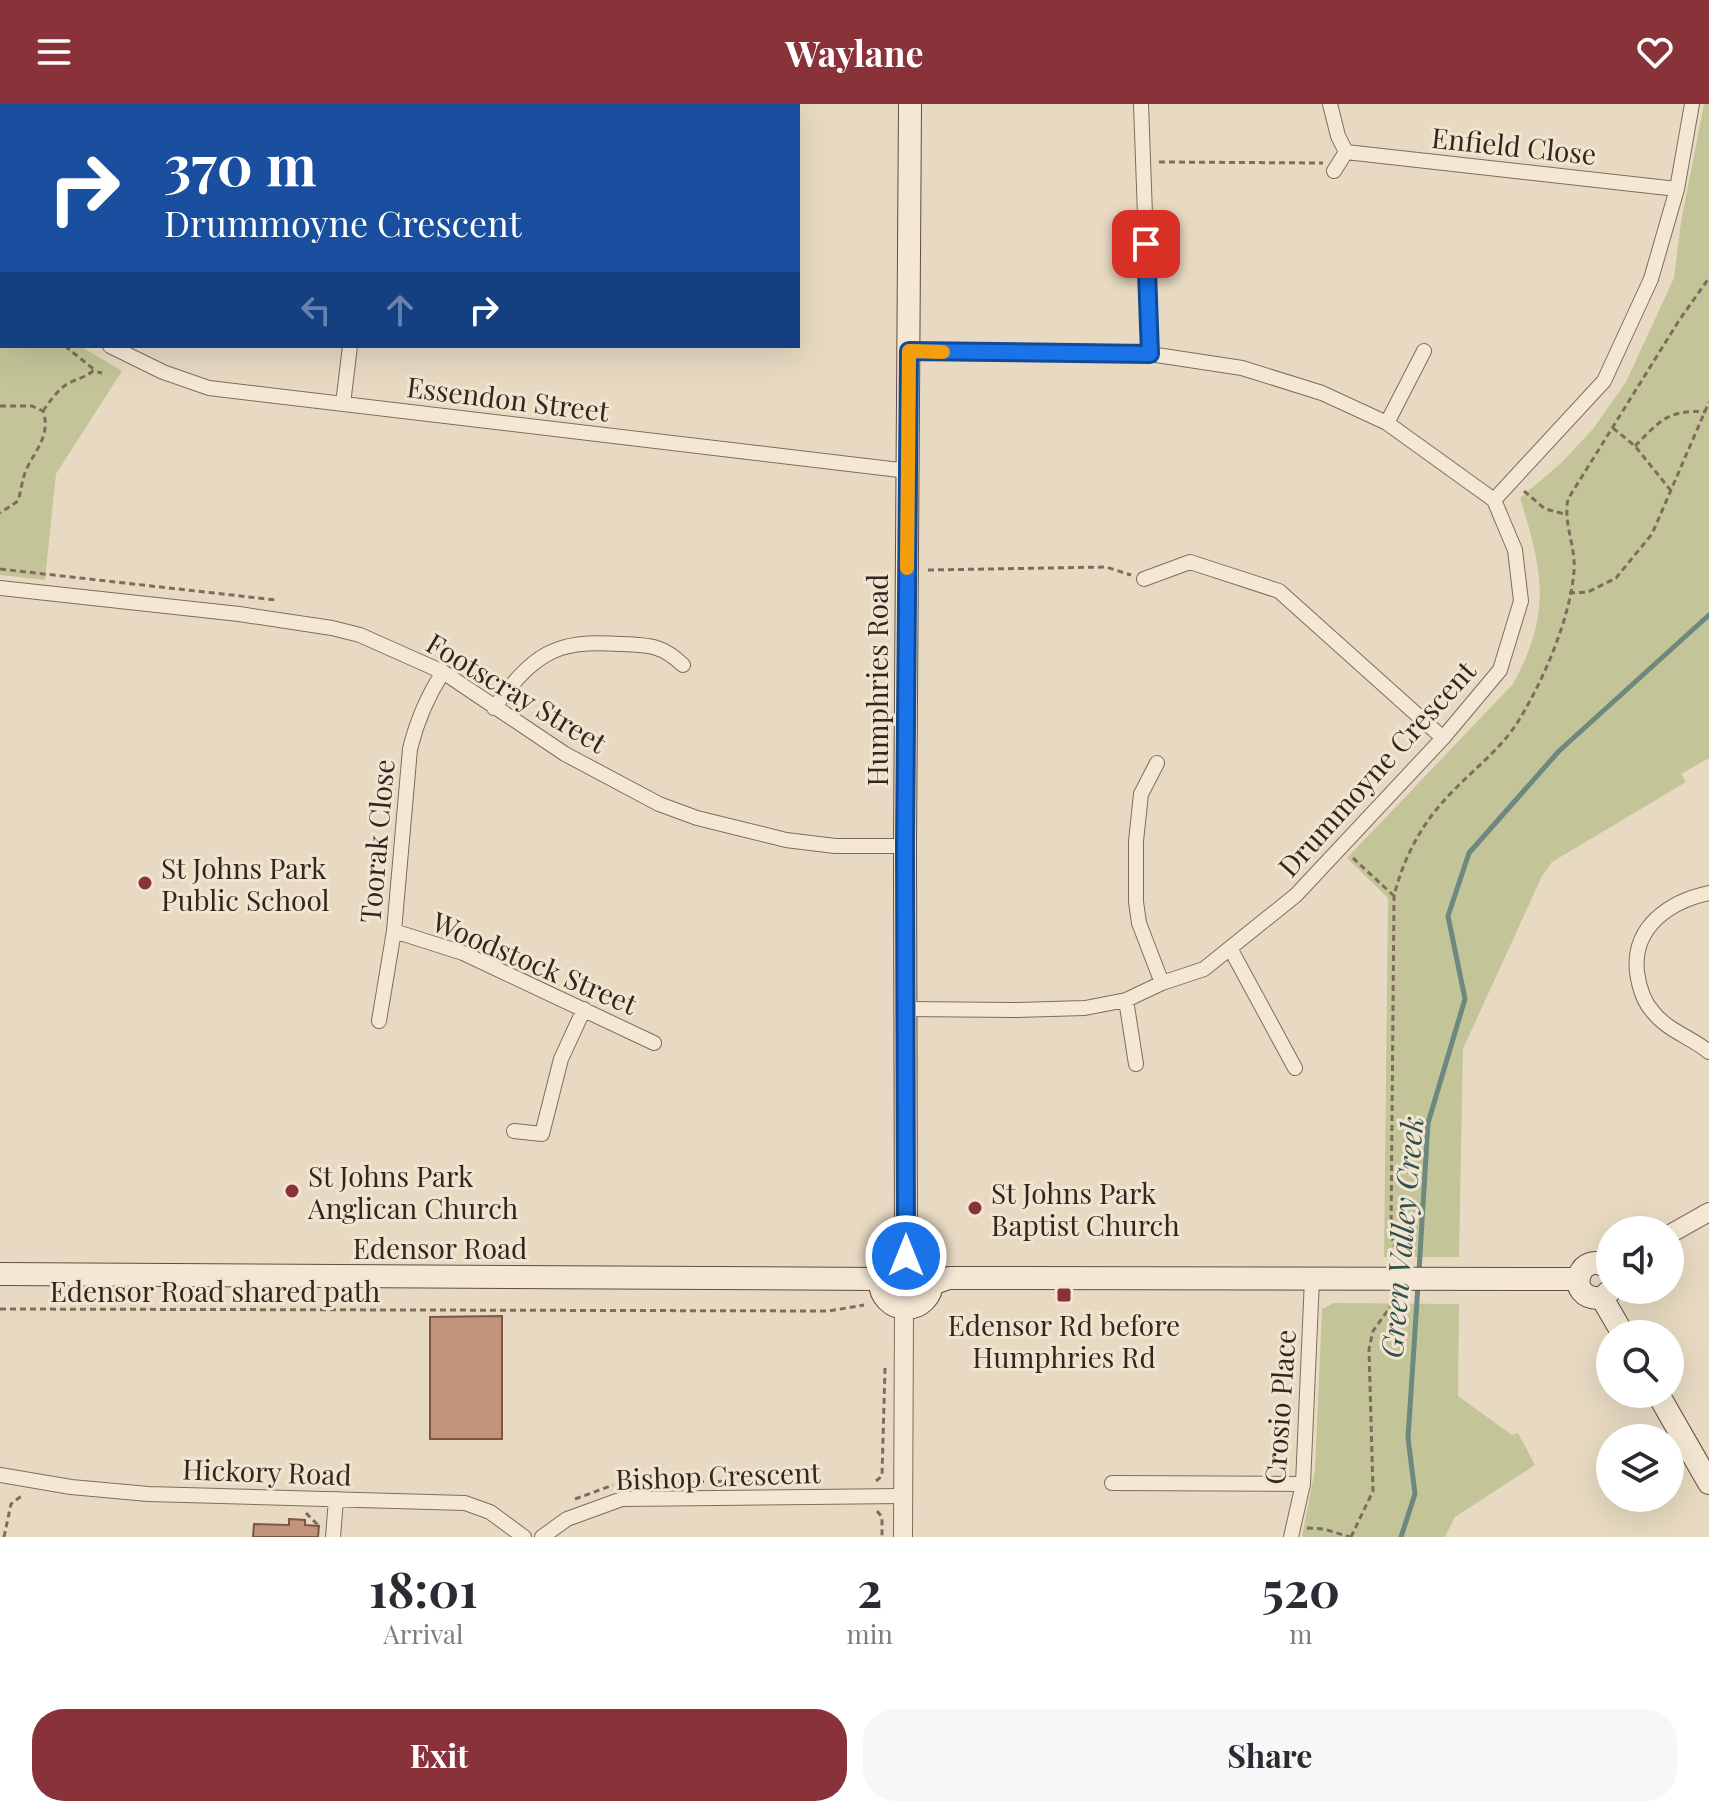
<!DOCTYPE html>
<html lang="en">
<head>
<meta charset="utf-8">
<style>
  :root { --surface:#fff; --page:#f7f7f7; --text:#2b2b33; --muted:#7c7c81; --accent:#89323a }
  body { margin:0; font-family:"Playfair Display",serif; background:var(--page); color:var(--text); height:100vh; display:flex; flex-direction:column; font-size:30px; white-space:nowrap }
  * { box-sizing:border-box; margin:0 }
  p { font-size:26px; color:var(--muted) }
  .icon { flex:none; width:44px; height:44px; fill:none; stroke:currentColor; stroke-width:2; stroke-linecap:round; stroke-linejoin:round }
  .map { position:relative; height:1433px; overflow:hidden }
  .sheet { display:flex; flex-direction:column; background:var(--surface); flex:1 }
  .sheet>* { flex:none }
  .top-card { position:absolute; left:0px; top:0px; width:800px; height:244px; box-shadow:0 8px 32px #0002; background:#1a4fa0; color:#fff; overflow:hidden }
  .controls { position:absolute; left:1596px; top:1112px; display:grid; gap:16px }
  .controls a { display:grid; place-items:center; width:88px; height:88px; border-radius:50%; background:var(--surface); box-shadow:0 8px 32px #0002; font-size:40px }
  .pin { position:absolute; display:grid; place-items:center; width:68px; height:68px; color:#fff; margin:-34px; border-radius:16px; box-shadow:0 4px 12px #0006 }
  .me { position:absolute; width:88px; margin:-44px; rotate:0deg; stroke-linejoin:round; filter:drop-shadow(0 0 6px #0008) }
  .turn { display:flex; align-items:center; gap:28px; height:168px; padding:0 32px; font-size:36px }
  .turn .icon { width:104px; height:104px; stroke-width:2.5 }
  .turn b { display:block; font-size:56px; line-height:68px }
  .lanes { display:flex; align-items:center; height:76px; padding:0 32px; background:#0003; justify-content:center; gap:40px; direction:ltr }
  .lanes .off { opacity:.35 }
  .eta { display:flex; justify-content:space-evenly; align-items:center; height:136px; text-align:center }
  .eta b { font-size:48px; font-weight:700; line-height:56px }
  .primary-button { display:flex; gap:16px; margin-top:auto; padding:16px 32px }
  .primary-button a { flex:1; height:92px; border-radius:32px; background:var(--accent); color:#fff; font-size:32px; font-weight:700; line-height:92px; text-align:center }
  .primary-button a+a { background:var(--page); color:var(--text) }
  header { display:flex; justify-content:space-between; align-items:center; height:104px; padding:0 32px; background:var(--accent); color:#fff; font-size:36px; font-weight:700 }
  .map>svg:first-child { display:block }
</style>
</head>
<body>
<header><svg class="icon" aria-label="menu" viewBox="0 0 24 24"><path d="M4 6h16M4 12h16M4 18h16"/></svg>Waylane<svg class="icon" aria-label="heart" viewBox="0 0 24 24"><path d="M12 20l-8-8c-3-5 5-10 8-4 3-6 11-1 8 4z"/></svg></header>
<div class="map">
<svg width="1709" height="1433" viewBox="0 0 1709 1433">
  <rect width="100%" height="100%" fill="#e8dac2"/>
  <path fill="#c3c598" d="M1704,0H1709V654L1681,670L1686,678L1552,758L1542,772L1463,945L1459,1153H1384L1388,794L1347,754L1513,580C1552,509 1543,467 1520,394L1561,359L1593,325L1626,278L1674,174L1681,118Z
    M0,177L2,242H80L122,267L56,370L45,476L0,471Z
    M1334,1199L1459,1200L1458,1292L1512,1331L1518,1329L1535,1361L1455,1413L1445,1433H1302L1315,1365L1322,1205Z"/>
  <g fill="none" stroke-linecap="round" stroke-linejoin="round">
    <path stroke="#6c887f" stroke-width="5" d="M1419,1167L1428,1019L1465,895L1448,812L1469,749L1559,647L1709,511
      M1401,1433L1415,1390L1408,1334L1418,1181"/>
  </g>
  <path fill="#c3947c" stroke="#7d5644" stroke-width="2" d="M502,1212V1335H430V1213Z
    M289,1415L305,1416V1421L319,1422L318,1433H253L254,1420L289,1421Z"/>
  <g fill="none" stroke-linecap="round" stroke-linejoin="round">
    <g stroke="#806c5b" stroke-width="16">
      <path id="minor" d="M692,0V2
        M1141,0L1150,250
        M1330,0L1338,32L1346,48L1677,85
        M180,2V0
        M378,2V0
        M1334,67L1346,48
        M0,156L2,157
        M110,242L163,268L209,284L908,367
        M343,300L350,242
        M1387,319L1424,247
        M1494,396L1604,277L1651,175L1677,85L1692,0
        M1144,475L1190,458L1279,487L1443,634
        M0,484L239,510L332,524L360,531L443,568L565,650L659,700L697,714L786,736L835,742H905
        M494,604C533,551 554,535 620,540C649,541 662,541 683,561
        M1157,659L1141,690L1136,737V798L1139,819L1162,879
        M1709,789C1670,797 1632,823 1637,868C1639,883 1643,897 1653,908C1668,927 1691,933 1709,948
        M394,827L463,849L654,939
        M1230,844L1295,964
        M1126,896L1136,960
        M906,905L1014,906L1085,904L1126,896L1162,879L1204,865L1296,791L1443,634L1500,566L1521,497L1515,446L1494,396L1387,319L1322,289L1242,264L1150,250L909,247
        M379,917L394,827L410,645C417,616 427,593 443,568
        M514,1027L542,1030L561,955L584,905
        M0,1371L71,1383L148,1390L465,1399L490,1408L524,1433
        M1112,1379L1303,1380
        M333,1433L336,1395
        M542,1433L567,1415L622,1395L903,1392
        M1291,1433L1303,1380L1312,1175"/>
    </g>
    <g stroke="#806c5b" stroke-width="20">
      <path id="tertiary" d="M1670,1130L1709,1108
        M903,1433L904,1204"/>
    </g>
    <g stroke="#624d3f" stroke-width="24">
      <path id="secondary" d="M906,1152L905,742L910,0
        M880 1178a26 26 0 1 1 52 0a26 26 0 1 1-52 0Z
        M1610,1165C1579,1141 1562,1197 1602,1194L1611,1186
        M0,1170L880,1175
        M932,1180L949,1174H971L1578,1175
        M1602,1194L1623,1230
        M1658,1290L1709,1379"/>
    </g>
    <path stroke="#806c5b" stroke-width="3" stroke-dasharray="6 4" stroke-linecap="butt" d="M1159,58L1323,59
      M0,186L2,188
      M65,242L96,267
      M0,302H32L43,307C51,331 36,345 26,366C22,376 21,387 18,397L0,409
      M43,307C50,297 57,287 67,280C76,275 84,274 93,267L102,269
      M1613,324L1635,342L1672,388
      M1635,342C1660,317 1668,305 1706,308
      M1524,387L1545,405L1565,410
      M0,465L276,496
      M928,466L1106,463L1131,471
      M1569,489L1588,488L1616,474L1652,430L1709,298
      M1353,754L1394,792
      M1398,1156L1391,1130L1394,792C1404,752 1423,717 1453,687C1476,663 1502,644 1519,616C1544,575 1570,515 1574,467C1576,442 1563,420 1568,395L1680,215L1709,174
      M0,1205L829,1207L864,1201
      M876,1377L882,1372L885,1264
      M628,1378L777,1377
      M575,1395L613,1381
      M877,1407L882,1413V1433
      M306,1409L317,1420V1425
      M1307,1424L1324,1425L1350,1433
      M4,1433L11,1400L24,1390
      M1351,1433L1373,1387L1369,1245L1373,1227L1398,1192"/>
    <use href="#minor" stroke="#f4e8d4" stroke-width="14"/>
    <use href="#tertiary" stroke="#f4e8d4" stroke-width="18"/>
    <use href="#secondary" stroke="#f4e8d4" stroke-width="22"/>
  </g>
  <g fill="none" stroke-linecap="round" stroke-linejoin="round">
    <g stroke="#114b97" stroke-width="20">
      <path id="route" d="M906,1152L905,742L909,247L1150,250L1146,140"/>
    </g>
    <use href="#route" stroke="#1a73e8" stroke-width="14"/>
    <path stroke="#f59e0b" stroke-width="14" d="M907,464L909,247L943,248"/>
  </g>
  <g fill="#89323a" stroke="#f1e5d1" stroke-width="3">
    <circle cx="145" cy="779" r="8"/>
    <circle cx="292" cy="1087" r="8"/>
    <circle cx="975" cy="1104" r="8"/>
    <rect x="1056" y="1183" width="16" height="16" rx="4"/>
  </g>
  <g text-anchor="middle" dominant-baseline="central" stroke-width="6" stroke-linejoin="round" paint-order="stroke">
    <g font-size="28" fill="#32261e" stroke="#f1e5d1">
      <text transform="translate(1514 41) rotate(6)">Enfield Close</text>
      <text transform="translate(508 294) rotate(7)">Essendon Street</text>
      <text transform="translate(876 576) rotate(-90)">Humphries Road</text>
      <text transform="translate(517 588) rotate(31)">Footscray Street</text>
      <text transform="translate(1376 664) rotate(-48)">Drummoyne Crescent</text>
      <text transform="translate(376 737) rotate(-85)">Toorak Close</text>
      <text transform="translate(535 858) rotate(23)">Woodstock Street</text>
      <text x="440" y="1143">Edensor Road</text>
      <text x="215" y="1186">Edensor Road shared path</text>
      <text transform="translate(1279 1303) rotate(-86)">Crosio Place</text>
      <text transform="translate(267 1367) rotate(2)">Hickory Road</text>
      <text transform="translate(718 1371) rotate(-2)">Bishop Crescent</text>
    </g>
    <g font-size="28" fill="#32261e" stroke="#f1e5d1" text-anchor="start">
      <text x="161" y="763">St Johns Park<tspan x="161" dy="32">Public School</tspan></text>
      <text x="308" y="1071">St Johns Park<tspan x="308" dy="32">Anglican Church</tspan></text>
      <text x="991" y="1088">St Johns Park<tspan x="991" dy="32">Baptist Church</tspan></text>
      <text x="1064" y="1220" text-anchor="middle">Edensor Rd before<tspan x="1064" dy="32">Humphries Rd</tspan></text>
    </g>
    <g font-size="30" font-style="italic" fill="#2f504b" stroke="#f1e5d1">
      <text transform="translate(1401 1133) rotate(-85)">Green Valley Creek</text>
    </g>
  </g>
</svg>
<div class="controls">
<a><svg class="icon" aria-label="sound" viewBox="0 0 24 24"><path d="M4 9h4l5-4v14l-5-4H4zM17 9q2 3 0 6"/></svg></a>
<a><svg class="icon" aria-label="search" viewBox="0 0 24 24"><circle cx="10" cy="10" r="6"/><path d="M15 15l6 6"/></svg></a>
<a><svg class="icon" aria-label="layers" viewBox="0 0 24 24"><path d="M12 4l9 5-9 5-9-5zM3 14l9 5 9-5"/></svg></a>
</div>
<div class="pin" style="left:1146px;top:140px;background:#d93025"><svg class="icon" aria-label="arrive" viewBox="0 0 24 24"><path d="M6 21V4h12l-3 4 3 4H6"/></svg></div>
<svg class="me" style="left:906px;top:1152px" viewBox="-20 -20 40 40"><circle r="17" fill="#1a73e8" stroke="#fff" stroke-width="3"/><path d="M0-11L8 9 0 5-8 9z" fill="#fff"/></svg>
<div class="top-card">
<div class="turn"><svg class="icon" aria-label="right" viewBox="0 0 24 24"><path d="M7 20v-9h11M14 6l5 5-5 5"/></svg><div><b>370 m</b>Drummoyne Crescent</div></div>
<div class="lanes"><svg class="icon off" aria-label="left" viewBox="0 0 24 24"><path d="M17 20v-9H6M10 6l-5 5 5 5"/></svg><svg class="icon off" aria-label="ahead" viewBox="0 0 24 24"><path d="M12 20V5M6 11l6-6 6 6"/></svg><svg class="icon" aria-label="right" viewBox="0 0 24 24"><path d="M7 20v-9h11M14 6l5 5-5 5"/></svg></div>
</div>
</div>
<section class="sheet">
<div class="eta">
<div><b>18:01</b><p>Arrival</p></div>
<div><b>2</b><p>min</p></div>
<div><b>520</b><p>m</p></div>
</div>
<div class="primary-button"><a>Exit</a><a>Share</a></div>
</section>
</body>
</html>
